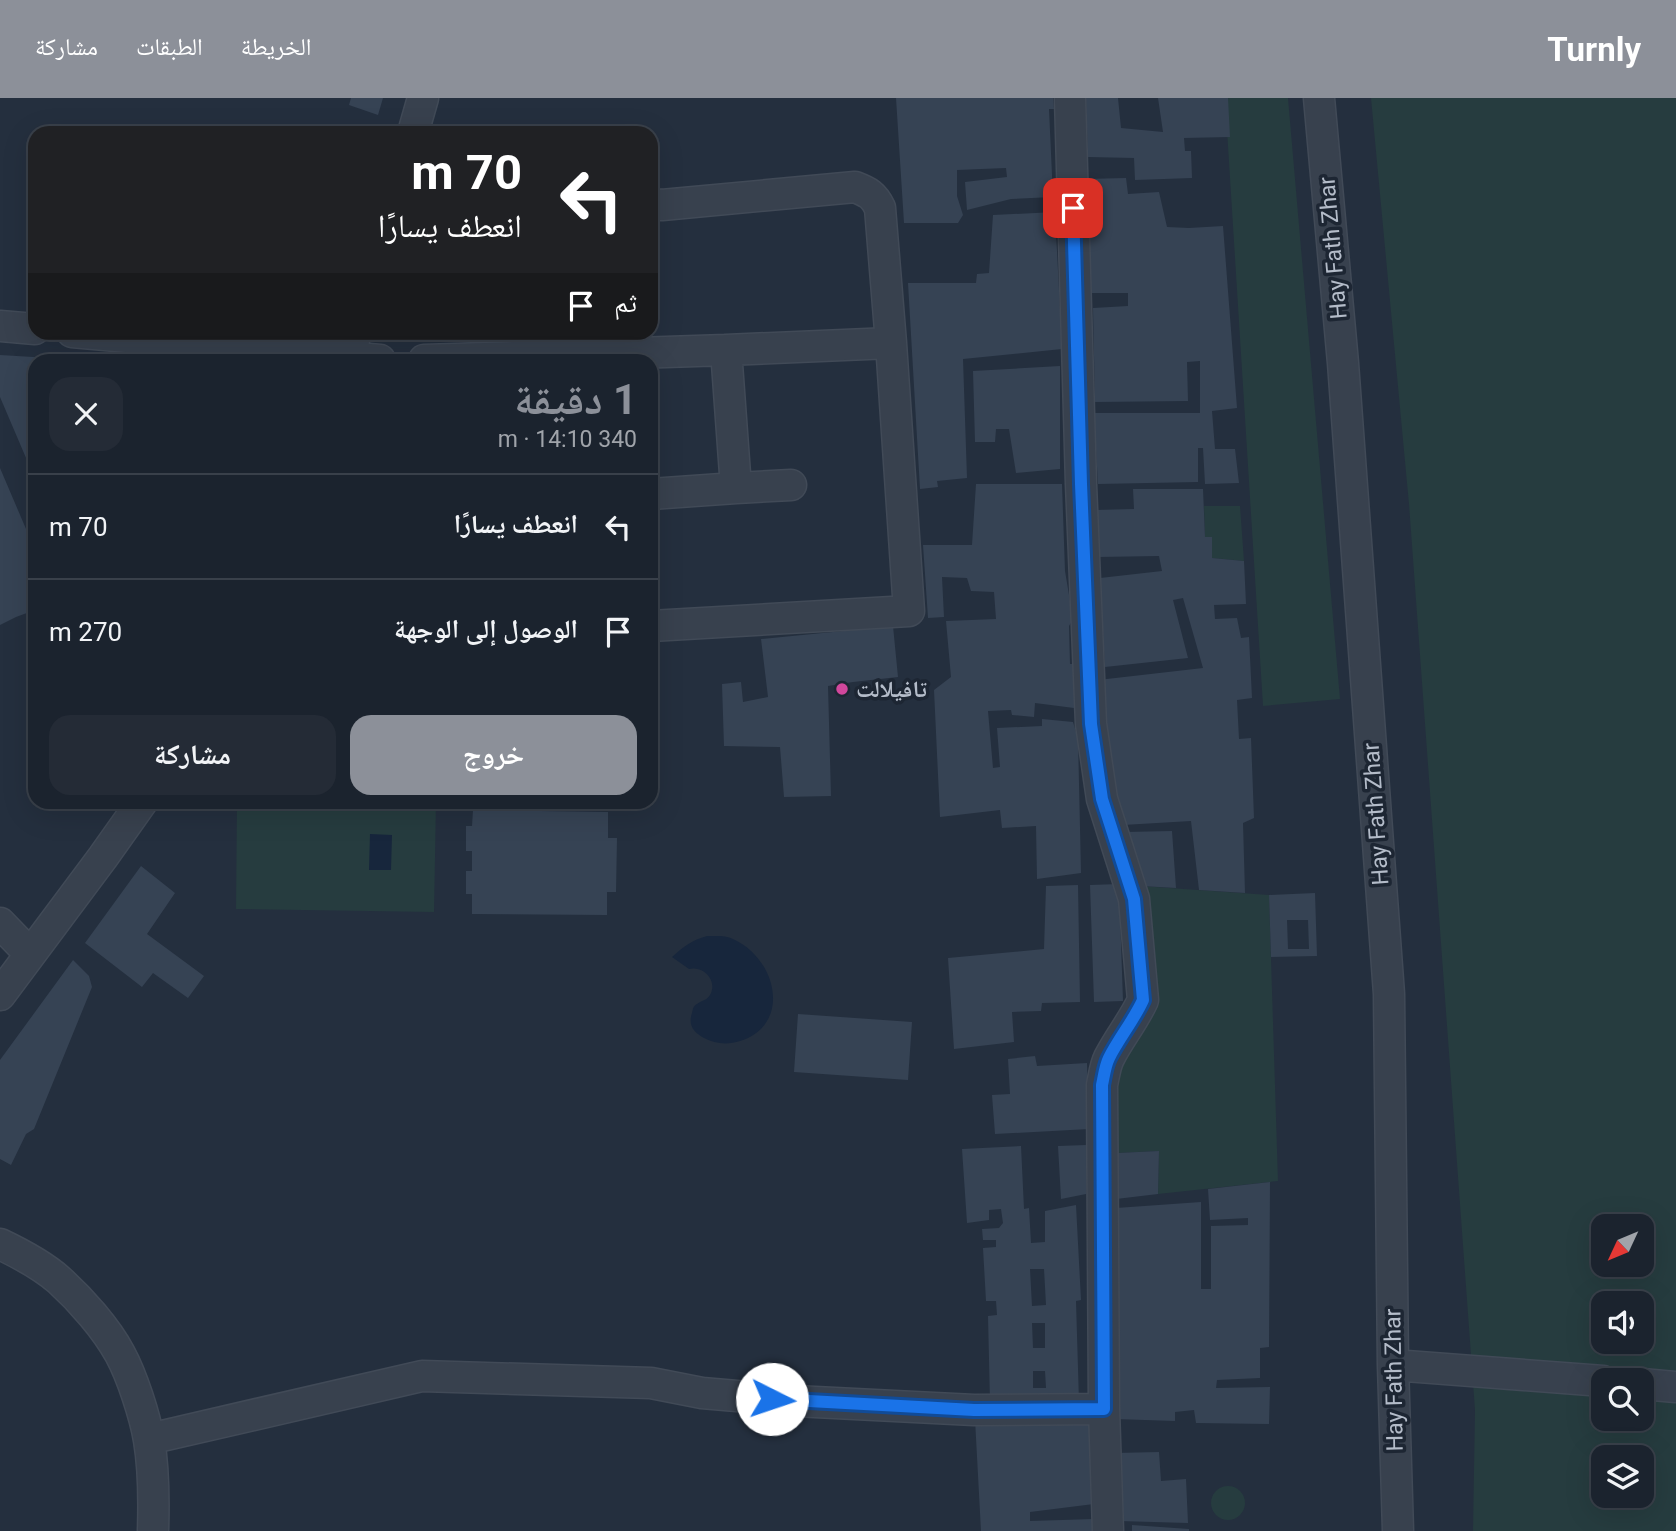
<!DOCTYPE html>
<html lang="ar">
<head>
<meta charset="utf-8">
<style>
  :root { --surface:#1b232e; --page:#242b36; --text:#f1f3f6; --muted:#a0a4aa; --line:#39404a; --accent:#8c9099 }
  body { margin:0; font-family:Roboto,"Noto Naskh Arabic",sans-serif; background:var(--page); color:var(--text); direction:rtl; height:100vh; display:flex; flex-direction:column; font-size:26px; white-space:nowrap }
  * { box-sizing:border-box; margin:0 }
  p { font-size:23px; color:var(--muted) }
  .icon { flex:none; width:38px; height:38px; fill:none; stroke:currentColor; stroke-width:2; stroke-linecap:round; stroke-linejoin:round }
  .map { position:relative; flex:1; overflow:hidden; direction:ltr }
  .panel { position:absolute; left:28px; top:256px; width:630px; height:455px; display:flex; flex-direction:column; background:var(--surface); border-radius:21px; box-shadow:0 7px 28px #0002,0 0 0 2px var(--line); direction:rtl }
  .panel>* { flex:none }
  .top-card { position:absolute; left:28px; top:28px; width:630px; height:214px; border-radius:21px; box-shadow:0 7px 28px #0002,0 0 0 2px var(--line); direction:rtl; background:#202124; color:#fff; overflow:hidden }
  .needle { width:46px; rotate:226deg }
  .controls { position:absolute; left:1591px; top:1116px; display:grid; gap:14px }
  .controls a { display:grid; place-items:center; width:63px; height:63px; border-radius:14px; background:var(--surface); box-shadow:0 7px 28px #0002,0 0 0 2px var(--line); font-size:35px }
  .pin { position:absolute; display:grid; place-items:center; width:60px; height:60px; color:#fff; margin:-30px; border-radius:14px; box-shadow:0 4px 10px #0006 }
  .me { position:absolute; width:77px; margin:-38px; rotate:94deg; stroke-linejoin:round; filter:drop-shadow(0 0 5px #0008) }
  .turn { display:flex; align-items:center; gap:24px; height:147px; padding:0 21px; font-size:32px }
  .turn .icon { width:91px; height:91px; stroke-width:2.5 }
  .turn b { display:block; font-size:49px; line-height:60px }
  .then { display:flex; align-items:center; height:66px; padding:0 21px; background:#0003; gap:14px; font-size:26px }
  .round { display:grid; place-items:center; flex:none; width:74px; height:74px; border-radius:21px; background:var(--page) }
  .headline { display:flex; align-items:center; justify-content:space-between; height:119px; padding:0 21px }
  h1 { font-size:42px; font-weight:700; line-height:52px; color:var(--accent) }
  .cta { display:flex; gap:14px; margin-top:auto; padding:14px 21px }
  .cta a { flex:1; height:80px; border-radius:21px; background:var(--accent); color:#fff; font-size:28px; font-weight:700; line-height:80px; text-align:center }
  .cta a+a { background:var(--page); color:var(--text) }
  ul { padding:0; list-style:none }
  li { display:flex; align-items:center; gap:21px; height:105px; padding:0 21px; border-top:2px solid var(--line) }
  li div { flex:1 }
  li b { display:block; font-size:26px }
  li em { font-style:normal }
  header { display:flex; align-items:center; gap:42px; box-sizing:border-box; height:98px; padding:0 35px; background:var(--accent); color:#fff }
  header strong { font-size:33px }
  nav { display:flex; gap:38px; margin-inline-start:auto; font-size:24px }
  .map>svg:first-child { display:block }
</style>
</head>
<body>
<header>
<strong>Turnly</strong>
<nav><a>الخريطة</a><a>الطبقات</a><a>مشاركة</a></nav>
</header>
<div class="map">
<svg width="1676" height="1433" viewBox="0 0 1676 1433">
  <rect width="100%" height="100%" fill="#242f3e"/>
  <path fill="#263c3f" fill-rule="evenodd" d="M1225,0H1288L1340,601L1263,608Z
    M1371,0H1676V1433H1473L1475,1312L1409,406ZM1603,1129H1642V1167H1603ZM1603,1206H1642V1244H1603ZM1603,1283H1642V1321H1603ZM1603,1360H1642V1398H1603Z
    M1204,408H1240L1244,463L1212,460L1211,439H1205Z
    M237,704H436L434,814L236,811Z
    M1141,788L1269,797L1278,1083L1158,1096L1159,1053L1117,1055L1118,969L1153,910Z
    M1211 1405a17 17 0 1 1 34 0a17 17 0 1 1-34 0Z"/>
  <path fill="#17263c" d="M370,736L392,737L391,772H369Z
    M707,838C715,838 726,837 733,841C776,860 793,926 740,943C728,947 715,946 704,940C693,934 688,927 692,915C693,911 693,908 697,906C702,902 706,903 710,897C718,883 704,867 689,871L672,859C683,849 692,842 707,838Z"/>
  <path fill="#364354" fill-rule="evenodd" d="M351,0H383L378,17L349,7Z
    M896,0H1053L1054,11H1049L1053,99L1011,101L967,112L965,84L1007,79L1006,70L957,72V98L963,117L958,125H904Z
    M1086,0H1118L1121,30L1163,34L1158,0H1228L1230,39L1184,40L1185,53H1191L1192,80L1135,82L1134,60L1088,59Z
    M1126,80L1128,96L1159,94L1167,129L1189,130L1223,128L1237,310L1212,313L1215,351H1235L1239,385L1205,386L1203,350H1198V384L1098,386L1094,315H1200V263L1187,264L1188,303L1095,304L1093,210L1128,208V195H1090L1085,81Z
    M1055,114L1062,251L963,261L967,380L937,383L938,389L920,391L908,185H976L977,176L989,175L993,117Z
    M0,257L50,260V262H35V381L0,299Z
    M1060,268V371L1016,375L1009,331H996L995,344H975L973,273Z
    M0,370L35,452V512L16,519L0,527Z
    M976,386H1062L1065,473L1073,521L1069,528L1070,566H1075L1074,610L1035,605L1034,619L1012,617L1011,612L988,613L993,670L1000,669L997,630L1042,628V621L1073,624L1078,640L1081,775L1037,781L1036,728L1002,730L1000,712L940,719L934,592L951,579L946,523L996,521L994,494L971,493L967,480L942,479L944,519L928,520L923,447H972Z
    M1133,391H1203L1205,439H1212V460L1244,463L1246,506L1214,507L1215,521L1237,520L1241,540L1249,539L1252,600L1237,602L1239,641L1251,640L1254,720L1243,725L1245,795L1199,792L1191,723L1123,727L1110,669L1098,582L1203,570L1183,500L1173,502L1188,560L1105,569L1100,480L1162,473L1159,458L1098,459L1095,412L1134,411Z
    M893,528L898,579L853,584L828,588L831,698L784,699L780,649L724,648L722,586L741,584L743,604L768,599L761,541Z
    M473,712L608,714V740H617L616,794H607V817L472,816V796H466V773H472V753H466V728H472Z
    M1172,733L1176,790L1141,788L1125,734Z
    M141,768L175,795L147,836L204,878L188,900L153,875L142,889L85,845Z
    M1119,786L1123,903L1094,904L1090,787Z
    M1078,787L1080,904L1042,905L1041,913L1012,914L1014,944L954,951L948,860L1044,851L1046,788Z
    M1315,795L1317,858L1271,859L1269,797ZM1287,822H1308L1309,851H1288Z
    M73,862L89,878L92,889L34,1031L26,1036L11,1067L0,1061V962Z
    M798,916L912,924L908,982L794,974Z
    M1035,958L1037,968L1087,965L1089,1031L995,1036L992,997L1010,996L1008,961Z
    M1086,1047V1096L1061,1101L1058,1048Z
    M1021,1048L1024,1111L1029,1110L1031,1145L1045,1144V1113L1076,1107L1081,1202L1076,1203L1079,1304H990L988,1218L997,1217L996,1203H986L983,1150L996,1149V1142H983L982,1131L999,1130L1003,1125L1001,1111L989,1112V1122L967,1125L962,1051ZM1030,1171H1044L1046,1207L1032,1208ZM1032,1225H1045V1250H1033ZM1033,1273H1045L1046,1290H1033Z
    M1159,1053L1158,1096L1116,1101L1117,1055Z
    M1270,1084L1269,1249L1260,1250V1280L1217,1282L1216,1290L1270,1289L1269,1326L1196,1325L1194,1312L1175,1314V1323L1115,1321L1116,1110L1201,1104V1191H1211V1128L1248,1127V1120L1210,1122L1208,1091Z
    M975,1321L1092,1322L1094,1406L1030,1414V1423L1094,1421V1433H981Z
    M1159,1354L1161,1383L1186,1381L1188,1425L1119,1423L1115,1355Z
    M1132,1427L1189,1431V1433H1132Z"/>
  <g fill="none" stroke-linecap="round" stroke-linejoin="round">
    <g stroke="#414a57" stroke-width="33">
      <path id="minor" d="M1070,0L1081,386L1091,626L1102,701L1134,801L1143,902C1134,922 1119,940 1109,960C1105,968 1104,978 1102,987L1104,1311L1108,1433
        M1319,0L1343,265L1389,896L1393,1267L1398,1433
        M413,35L423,0
        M651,106L662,107L855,89C868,94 874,97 880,110L891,245L909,513L651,528
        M0,228L35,231
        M72,234L380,262
        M349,262L356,234
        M424,262L726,252L891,245
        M736,390L791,387
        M651,396L736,390L726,252
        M0,825L30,856
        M0,897L103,759L142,704
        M0,1146C21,1156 42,1167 59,1182C81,1202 106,1230 120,1256C132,1278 145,1318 149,1342C154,1372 154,1403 153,1433
        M1393,1267L1603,1283
        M1642,1286L1676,1289
        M149,1341L422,1278L651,1285L702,1295L795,1303L974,1312L1104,1311"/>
    </g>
    <use href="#minor" stroke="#38414e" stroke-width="30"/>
  </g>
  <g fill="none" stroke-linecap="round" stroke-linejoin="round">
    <g stroke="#114b97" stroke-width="18">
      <path id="route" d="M772,1301L974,1312L1104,1311L1102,987C1104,978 1105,968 1109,960C1119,940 1134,922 1143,902L1134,801L1102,701L1091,626L1081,386L1073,110"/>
    </g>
    <use href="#route" stroke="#1a73e8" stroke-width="12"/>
  </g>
  <circle fill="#d1479c" stroke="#1d2633" stroke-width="2.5" cx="842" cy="591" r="7"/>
  <g text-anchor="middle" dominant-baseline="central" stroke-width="7" stroke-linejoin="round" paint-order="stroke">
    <g font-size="23" fill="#b4bcc9" stroke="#1d2633">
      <text transform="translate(1333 150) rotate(-95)">Hay Fath Zhar</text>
      <text transform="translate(1376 716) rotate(-94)">Hay Fath Zhar</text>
      <text transform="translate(1394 1282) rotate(-91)">Hay Fath Zhar</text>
    </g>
    <g font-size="23" font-weight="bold" fill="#b4bcc9" stroke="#1d2633" text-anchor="start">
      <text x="856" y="591">تافيلالت</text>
    </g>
  </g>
</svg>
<div class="controls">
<a><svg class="needle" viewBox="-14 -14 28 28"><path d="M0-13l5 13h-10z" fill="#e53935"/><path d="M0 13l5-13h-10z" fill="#a0a4aa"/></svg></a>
<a><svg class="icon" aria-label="sound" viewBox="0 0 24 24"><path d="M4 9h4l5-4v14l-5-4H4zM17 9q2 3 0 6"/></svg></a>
<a><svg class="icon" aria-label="search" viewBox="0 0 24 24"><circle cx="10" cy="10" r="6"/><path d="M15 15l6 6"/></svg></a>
<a><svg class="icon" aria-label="layers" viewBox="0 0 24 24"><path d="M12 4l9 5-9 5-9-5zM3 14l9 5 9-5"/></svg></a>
</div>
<div class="pin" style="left:1073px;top:110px;background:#d93025"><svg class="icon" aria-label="arrive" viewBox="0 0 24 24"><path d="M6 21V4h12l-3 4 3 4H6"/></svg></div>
<svg class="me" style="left:772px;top:1301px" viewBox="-20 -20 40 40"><circle r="19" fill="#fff"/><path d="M0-13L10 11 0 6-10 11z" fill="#1a73e8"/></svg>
<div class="top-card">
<div class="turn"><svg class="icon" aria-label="left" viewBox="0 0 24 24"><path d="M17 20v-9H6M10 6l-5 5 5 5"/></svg><div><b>70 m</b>انعطف يسارًا</div></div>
<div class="then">ثم<svg class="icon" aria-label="arrive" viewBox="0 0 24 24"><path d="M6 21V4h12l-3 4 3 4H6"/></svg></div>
</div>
<section class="panel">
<div class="headline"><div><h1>1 دقيقة</h1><p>340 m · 14:10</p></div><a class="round"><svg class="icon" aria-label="close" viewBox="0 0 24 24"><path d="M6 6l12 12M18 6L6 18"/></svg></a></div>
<ul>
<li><svg class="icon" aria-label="left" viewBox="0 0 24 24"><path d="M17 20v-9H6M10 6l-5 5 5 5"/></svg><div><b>انعطف يسارًا</b></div><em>70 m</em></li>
<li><svg class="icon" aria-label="arrive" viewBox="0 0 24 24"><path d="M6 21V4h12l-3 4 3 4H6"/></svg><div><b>الوصول إلى الوجهة</b></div><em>270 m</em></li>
</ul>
<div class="cta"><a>خروج</a><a>مشاركة</a></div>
</section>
</div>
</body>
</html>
